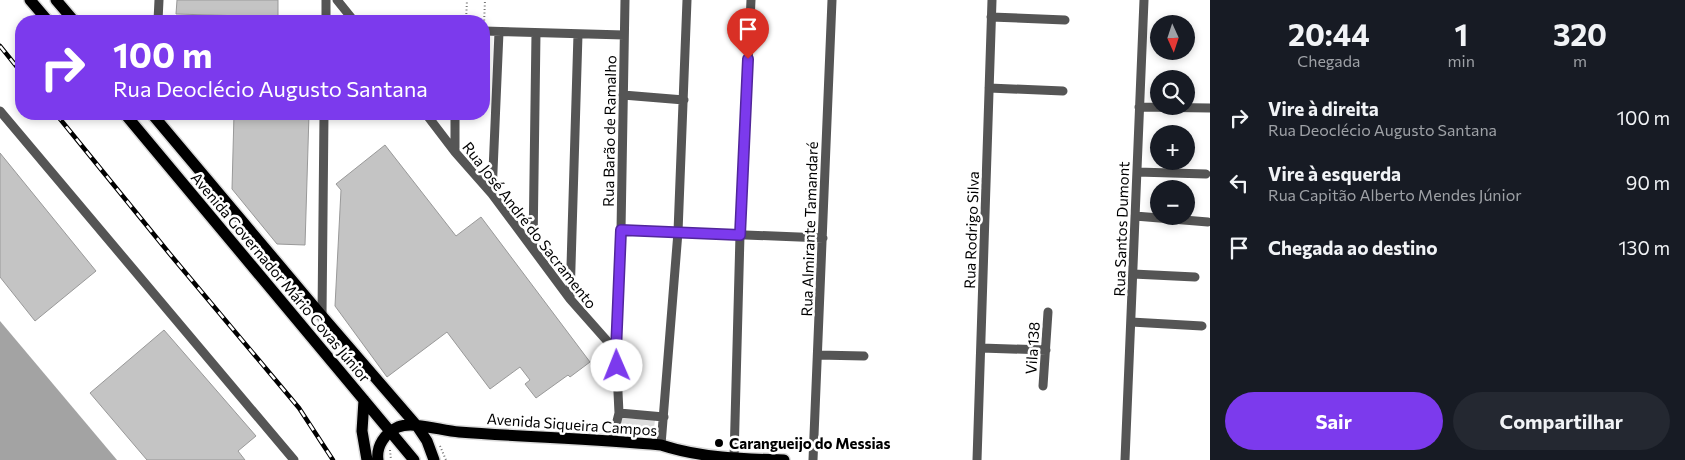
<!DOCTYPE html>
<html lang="pt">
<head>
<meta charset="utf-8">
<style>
  :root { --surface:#171b24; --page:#242831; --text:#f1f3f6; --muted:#9ea1a6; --accent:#7c3aed }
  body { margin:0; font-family:Commissioner,sans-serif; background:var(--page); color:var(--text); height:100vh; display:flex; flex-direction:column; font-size:19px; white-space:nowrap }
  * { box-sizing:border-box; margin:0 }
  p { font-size:16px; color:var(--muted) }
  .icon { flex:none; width:28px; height:28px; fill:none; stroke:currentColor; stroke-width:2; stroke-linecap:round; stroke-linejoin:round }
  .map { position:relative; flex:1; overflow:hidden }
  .drawer { display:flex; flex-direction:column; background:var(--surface); width:475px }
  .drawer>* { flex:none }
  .guide { position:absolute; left:15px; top:15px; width:475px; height:105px; border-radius:20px; box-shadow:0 2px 8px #0003; background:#7c3aed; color:#fff; overflow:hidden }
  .needle { width:32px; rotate:177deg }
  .controls { position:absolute; left:1150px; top:15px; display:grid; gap:10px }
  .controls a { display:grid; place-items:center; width:45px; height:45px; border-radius:50%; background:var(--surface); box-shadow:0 2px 8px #0003; font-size:25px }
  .pin { position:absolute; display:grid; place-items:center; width:42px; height:42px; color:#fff; margin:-51px -21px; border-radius:50% 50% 50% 0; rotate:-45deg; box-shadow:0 0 5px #0007 }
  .pin .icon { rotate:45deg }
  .me { position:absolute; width:55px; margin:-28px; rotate:359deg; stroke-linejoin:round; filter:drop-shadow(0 0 4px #0008) }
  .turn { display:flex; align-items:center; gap:18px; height:105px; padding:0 15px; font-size:22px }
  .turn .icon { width:65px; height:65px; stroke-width:2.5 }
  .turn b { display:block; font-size:35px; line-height:42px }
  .eta { display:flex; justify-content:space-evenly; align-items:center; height:85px; text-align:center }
  .eta b { font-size:30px; font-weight:700; line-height:35px }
  .button { display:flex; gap:10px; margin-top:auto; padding:10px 15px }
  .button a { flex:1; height:58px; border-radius:30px; background:var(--accent); color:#fff; font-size:20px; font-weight:700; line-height:58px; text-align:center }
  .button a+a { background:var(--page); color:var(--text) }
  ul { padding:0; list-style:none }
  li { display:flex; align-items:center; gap:15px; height:65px; padding:0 15px }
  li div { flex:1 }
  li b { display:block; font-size:19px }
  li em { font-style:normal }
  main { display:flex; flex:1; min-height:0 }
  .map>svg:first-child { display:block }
</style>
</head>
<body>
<main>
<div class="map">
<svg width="1210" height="460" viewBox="0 0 1210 460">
  <rect width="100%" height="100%" fill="#fff"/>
  <path fill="#dcdcdc" d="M622,418L655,420L653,436L624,434L619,425Z"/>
  <path fill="#a3a3a3" d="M0,321L117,460H0Z"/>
  <path fill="#c4c4c4" stroke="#999" d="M177,0H278V17L176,14Z
    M234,114H309L305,245L277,244L232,189Z
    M385,145L456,236L481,217L590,362L570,377L568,375L536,398L525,384L530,380L520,367L490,389L447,332L387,377L335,306L341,190L336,184Z
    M0,153L96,271L35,321L0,277Z
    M164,330L256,436L238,451L245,460H147L90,393Z"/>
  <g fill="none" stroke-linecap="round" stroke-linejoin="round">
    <g stroke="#dbdbdb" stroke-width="14">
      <path id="major" d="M30,0L48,21
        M56,0L74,21
        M125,114L414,460
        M152,114L322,316L417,426L427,441L434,460
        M364,400L362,431L367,460
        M378,460C376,446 385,433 398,427C414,421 442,431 459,432C526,437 594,439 661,445C701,458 742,459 784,460"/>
    </g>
    <path stroke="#777" stroke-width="2" stroke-dasharray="1 2.5" stroke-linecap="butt" d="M466,21L467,0
      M484,24L485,0
      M440,446L446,460
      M390,450L391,460"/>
    <path stroke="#555" stroke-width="9" d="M337,0L354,21
      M991,17L1065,20
      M158,21L159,0
      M326,21V0
      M484,31L624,35
      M989,88L1063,91
      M623,95L684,100
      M1139,107L1210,108
      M0,111L294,460
      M426,114L455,152L492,194L570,299L616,351
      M455,114V152
      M1137,172L1206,174
      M492,194L499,32
      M1135,216L1208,222
      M621,230L823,238
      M533,248L536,33
      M1133,274L1195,277
      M570,299L578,34
      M322,316L324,114
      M1131,322L1202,326
      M981,348L1046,350
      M818,355L864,356
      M1043,386L1048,312
      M619,413L664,417
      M612,441L619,413L616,351L621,230L625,0
      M661,445L678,232L687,0
      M734,459L740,235L751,0
      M813,460L832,0
      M977,460L992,0
      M1125,460L1144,0"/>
    <use href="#major" stroke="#000" stroke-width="11"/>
    <g stroke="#000" stroke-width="4.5">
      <path id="rail" d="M0,46L21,72
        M56,114L169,253L299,408L333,460"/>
    </g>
    <use href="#rail" stroke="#fff" stroke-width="2.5" stroke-dasharray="8" stroke-linecap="butt"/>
  </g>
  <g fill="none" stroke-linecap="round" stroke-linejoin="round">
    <g stroke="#51269a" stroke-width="12">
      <path id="route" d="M617,366L616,351L621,230L740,235L748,59"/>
    </g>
    <use href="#route" stroke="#7c3aed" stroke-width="9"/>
  </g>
  <circle fill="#000" stroke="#fff" stroke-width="2" cx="719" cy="443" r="5"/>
  <g text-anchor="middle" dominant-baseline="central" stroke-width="5" stroke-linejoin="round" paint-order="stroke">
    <g font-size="15" fill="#000" stroke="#fff">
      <text transform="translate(609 131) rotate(-89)">Rua Barão de Ramalho</text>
      <text transform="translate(530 225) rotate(52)">Rua José André do Sacramento</text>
      <text transform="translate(809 229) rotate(-88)">Rua Almirante Tamandaré</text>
      <text transform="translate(1121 229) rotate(-88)">Rua Santos Dumont</text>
      <text transform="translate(971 230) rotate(-88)">Rua Rodrigo Silva</text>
      <text transform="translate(281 277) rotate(50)">Avenida Governador Mário Covas Júnior</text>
      <text transform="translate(1032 348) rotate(-86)">Vila 138</text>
      <text transform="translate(572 424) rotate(4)">Avenida Siqueira Campos</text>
    </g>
    <g font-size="15" font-weight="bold" fill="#000" stroke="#fff" text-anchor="start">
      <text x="729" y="443">Carangueijo do Messias</text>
    </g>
  </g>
</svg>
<div class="controls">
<a><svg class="needle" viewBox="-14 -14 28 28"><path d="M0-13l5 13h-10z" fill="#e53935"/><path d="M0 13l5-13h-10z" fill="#9ea1a6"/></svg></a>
<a><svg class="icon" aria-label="search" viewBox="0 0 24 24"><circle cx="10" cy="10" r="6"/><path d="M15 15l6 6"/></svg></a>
<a>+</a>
<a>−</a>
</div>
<div class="pin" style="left:748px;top:59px;background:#d93025"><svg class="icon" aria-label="arrive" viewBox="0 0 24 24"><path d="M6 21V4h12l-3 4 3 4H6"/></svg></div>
<svg class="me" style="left:617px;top:366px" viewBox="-20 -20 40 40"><circle r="19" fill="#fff"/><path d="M0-13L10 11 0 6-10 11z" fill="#7c3aed"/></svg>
<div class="guide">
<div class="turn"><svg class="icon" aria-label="right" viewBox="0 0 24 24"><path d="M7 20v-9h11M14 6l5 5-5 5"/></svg><div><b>100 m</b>Rua Deoclécio Augusto Santana</div></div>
</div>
</div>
<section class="drawer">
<div class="eta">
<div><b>20:44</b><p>Chegada</p></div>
<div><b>1</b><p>min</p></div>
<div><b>320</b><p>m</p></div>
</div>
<ul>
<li><svg class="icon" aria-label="right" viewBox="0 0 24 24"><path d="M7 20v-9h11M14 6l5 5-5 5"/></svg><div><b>Vire à direita</b><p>Rua Deoclécio Augusto Santana</p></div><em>100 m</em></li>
<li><svg class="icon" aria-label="left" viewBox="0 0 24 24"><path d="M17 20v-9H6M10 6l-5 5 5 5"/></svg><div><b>Vire à esquerda</b><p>Rua Capitão Alberto Mendes Júnior</p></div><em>90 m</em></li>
<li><svg class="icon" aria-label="arrive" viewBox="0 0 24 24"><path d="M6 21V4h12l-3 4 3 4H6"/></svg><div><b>Chegada ao destino</b></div><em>130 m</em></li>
</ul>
<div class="button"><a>Sair</a><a>Compartilhar</a></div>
</section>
</main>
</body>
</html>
